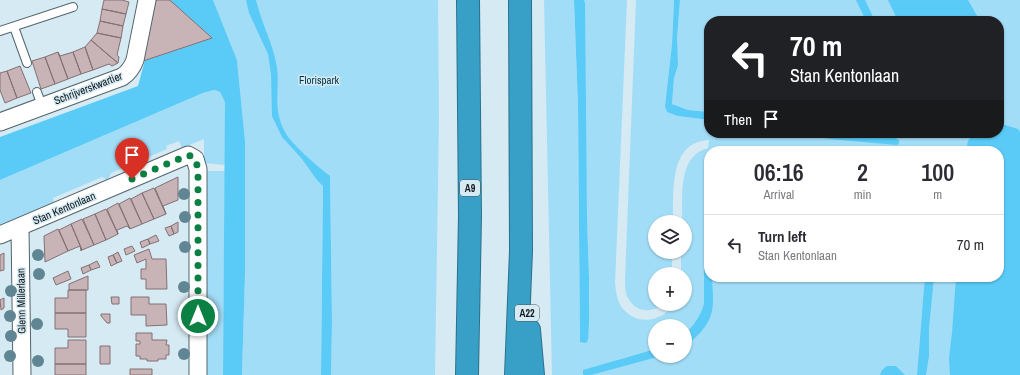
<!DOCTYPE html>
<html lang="en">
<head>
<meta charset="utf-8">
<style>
  :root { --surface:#fff; --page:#f7f7f7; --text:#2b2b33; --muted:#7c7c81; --line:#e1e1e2 }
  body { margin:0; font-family:"Archivo Narrow",sans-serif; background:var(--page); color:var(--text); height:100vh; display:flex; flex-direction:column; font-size:15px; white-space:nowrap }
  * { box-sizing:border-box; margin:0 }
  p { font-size:13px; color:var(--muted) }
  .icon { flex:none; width:22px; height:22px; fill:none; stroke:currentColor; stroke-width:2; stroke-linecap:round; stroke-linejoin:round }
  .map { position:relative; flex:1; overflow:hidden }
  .details { position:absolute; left:704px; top:146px; width:300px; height:136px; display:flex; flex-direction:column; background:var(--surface); border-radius:16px; box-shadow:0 1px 3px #0004 }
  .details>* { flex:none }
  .hud { position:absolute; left:704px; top:16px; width:300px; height:122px; border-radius:16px; box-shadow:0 1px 3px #0004; background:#202124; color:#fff; overflow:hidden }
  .fabs { position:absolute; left:648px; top:215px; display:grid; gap:8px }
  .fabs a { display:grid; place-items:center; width:44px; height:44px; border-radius:50%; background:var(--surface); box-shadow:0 1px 3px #0004; font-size:20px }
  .pin { position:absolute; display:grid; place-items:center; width:34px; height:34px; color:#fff; margin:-41px -17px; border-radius:50% 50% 50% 0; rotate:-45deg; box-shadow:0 0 4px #0007 }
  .pin .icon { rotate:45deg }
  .me { position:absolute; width:44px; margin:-22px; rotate:0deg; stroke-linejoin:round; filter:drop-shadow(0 0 3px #0008) }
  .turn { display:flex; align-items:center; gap:14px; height:84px; padding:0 20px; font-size:18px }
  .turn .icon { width:52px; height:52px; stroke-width:2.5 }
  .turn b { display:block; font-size:28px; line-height:34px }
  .then { display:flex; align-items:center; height:38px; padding:0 20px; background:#0003; gap:8px; font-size:15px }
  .eta { display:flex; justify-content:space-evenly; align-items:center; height:68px; text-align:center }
  .eta b { font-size:24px; font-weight:600; line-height:28px }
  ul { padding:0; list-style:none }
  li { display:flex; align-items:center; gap:12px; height:60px; padding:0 20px; border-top:1px solid var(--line) }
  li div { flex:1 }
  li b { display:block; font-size:15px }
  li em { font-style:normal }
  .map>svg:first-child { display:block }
</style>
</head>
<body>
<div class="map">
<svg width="1020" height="375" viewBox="0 0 1020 375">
  <rect width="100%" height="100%" fill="#d5eaf3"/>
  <path fill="#a2ddf7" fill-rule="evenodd" d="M213,0H438L439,118L435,375H331L332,320L330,177L323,186L321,375H242L245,273V141L237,60Z
    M544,0H574L578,106L580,341L586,343C592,302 588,260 587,219C585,146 585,73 584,0H627L615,283C616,292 617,303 624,310C639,326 662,321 675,304H685V274H681V252H685V222H682C683,197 677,156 708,148L709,140C668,142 674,193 673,222H655V252H672V274H655V304H663C652,314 635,312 628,298C625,293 625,285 625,279L636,0H674L672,44L665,106L678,116L709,120V133H999V21H709V112L688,110L672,104L680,0H1020V375H552ZM709,151H999V277H709ZM696,322L685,346V356H655L616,360L655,349V326H685V334Z
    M214,90L220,92L225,102V165L204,163V139L182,148L179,141L166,146L167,149L111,173L108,180L102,177L53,198L54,203L0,226V180L203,93Z
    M204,171H225L223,375H205Z"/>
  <path fill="#5acaf7" d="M169,0H213L237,60L245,141V273L242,375H223L225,102L220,92L214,90L203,93L0,180V137L138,86L145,60L212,38Z
    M246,0H256C261,22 274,46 277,68C279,82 276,97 278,111C279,119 282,127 286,134C296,148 317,166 330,176L332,320L331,375H321L323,186L317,180L302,159L282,137L272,116L271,74L268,54L249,13Z
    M574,0H584L585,3L587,218L589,277V322L588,340L586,343L580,342L578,106Z
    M674,0H680L677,39L678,65L674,78L672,104L688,110L709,112V120L678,116L667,112L665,106L672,44Z
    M856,0H865L875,21H866Z
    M888,0H968L980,21H898Z
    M1005,125L1018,129L1020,132V375H950L949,358L952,333L956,277H999V151H966C967,148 967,144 968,141C974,131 989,133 999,133V126Z
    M803,133H852L895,138L899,140V143L897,145L829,139Z
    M709,170V277H712C713,303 717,316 697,336C693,339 690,344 685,346V334C694,325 700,317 704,304V232L706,173Z
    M925,277H934L929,328V356L926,375H917C920,342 922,310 925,277Z
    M655,349V356H661L591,375H584L583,374V370Z
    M887,366H896L905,375H880L882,370Z"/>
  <path fill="#c8b3b6" stroke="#847073" d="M104,0H122L129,2L126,14L102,9Z
    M156,0H169L172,2L212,38L143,61Z
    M102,9L126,14L123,26L100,21Z
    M100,21L123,26L121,38L97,33Z
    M97,33L121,38L117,55L119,57L118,63L91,40Z
    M91,40L107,54L118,63L112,66L109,64L93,70L85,47Z
    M85,47L93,70L81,74L73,52Z
    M58,52L68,79L55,84L45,57Z
    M58,52L60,56L73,52L81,74L68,79Z
    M45,57L55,84L41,89L32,61Z
    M20,66L31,93L17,98L7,71Z
    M7,71L17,98L5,103L0,90V73Z
    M178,177V200L163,206L166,214L155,188Z
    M154,188L166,214L154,219L142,193Z
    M142,193L154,219L142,224L131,199Z
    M130,198L142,224L130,229L119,204Z
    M118,203L130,229L127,226L117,230L118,234L107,209Z
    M106,209L118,234L106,240L95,214Z
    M95,214L106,240L94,245L83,219Z
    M82,219L94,245L82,250L71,224Z
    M178,222V232L174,234L171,226Z
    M71,224L82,250L81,251L80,246L68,251L59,230Z
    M171,226L174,234L169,236L165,228Z
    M58,229L68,251L45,262L44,236Z
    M156,235L159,241L150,244L148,239Z
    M148,239L150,244L142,248L140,242Z
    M132,246L135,251L126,255L124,249Z
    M149,249L152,259H166L167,289H146V279H141V269H146V259L137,263L134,255Z
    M118,252L122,261L117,263L113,255Z
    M4,253V270L0,271V255Z
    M113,255L117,263L111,266L108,257Z
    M97,261L100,267L91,270L89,265Z
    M89,265L91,270L83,274L81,268Z
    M68,271L71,279L56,285L53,278Z
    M88,276V290H69V284Z
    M68,290H86V313H55V298H68Z
    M111,297H119V304H112Z
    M131,297H149V304H166L167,325L146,326V315H131Z
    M4,298V308L1,310L0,300Z
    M55,313H86V337H68V329H55Z
    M101,314H110V323H107L101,316Z
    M136,333H152V340H167L166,345H169V355H166V359H158V361H147V359H140V356H136V344H140V341H136Z
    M68,340H86V364H55V348H68Z
    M100,346H110V364H100Z
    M55,364H86V375H55Z
    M130,369H152V375H130Z"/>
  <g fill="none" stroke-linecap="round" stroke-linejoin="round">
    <g stroke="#53646c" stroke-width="10">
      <path id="lane" d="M14,27L27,63
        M0,31L73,7
        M37,92L42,106"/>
    </g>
    <g stroke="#53646c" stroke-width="19">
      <path id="street" d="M0,122L122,77C128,73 132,68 135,60L147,0
        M20,227L22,375
        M0,235L188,155L195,159L198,169V375"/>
    </g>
    <g stroke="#2b718b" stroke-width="24">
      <path id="highway" d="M529,330L533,375
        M467,375L470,216L468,0
        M516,375L521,251L520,0"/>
    </g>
    <use href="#lane" stroke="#fff" stroke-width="8"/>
    <use href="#street" stroke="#fff" stroke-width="17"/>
    <use href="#highway" stroke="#38a0c7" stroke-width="22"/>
  </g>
  <g fill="#608694">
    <circle cx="184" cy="194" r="6"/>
    <circle cx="185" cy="217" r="6"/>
    <circle cx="185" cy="247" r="6"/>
    <circle cx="38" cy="255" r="6"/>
    <circle cx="39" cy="274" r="6"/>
    <circle cx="184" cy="287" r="6"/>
    <circle cx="11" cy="291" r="6"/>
    <circle cx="10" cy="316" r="6"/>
    <circle cx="184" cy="316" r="6"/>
    <circle cx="37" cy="324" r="6"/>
    <circle cx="11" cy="336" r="6"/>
    <circle cx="184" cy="354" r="6"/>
    <circle cx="10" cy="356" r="6"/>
    <circle cx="38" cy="361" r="6"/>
  </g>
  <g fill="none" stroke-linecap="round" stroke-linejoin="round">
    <path stroke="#0b8043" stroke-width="7" stroke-dasharray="0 12.6" d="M132,179L188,155L195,158L198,169V316"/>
  </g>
  <g text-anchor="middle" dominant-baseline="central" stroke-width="3" stroke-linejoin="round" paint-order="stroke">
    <g fill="#d5eaf3" stroke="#4c585c" stroke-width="1">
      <rect x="460" y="180" width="20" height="16" rx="3"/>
      <rect x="515" y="305" width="24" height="16" rx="3"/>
    </g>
    <g font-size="10" font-weight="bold" fill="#12191c">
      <text x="470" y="188">A9</text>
      <text x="527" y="313">A22</text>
    </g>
    <g font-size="11" fill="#003446" stroke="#d5eaf3">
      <text x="319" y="80">Florispark</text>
    </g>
    <g font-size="11" fill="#12191c" stroke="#d5eaf3">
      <text transform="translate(88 88) rotate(-21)">Schrijverskwartier</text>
      <text transform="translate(64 208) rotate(-23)">Stan Kentonlaan</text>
      <text transform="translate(21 301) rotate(-91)">Glenn Millerlaan</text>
    </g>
  </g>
</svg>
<div class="fabs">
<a><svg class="icon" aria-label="layers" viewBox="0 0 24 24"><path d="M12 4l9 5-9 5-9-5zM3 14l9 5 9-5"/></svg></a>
<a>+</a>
<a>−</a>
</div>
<div class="pin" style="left:132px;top:179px;background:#d93025"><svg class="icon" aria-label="arrive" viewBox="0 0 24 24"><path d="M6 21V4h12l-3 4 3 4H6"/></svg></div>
<svg class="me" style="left:198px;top:316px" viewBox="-20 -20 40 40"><circle r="17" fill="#0b8043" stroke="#fff" stroke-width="3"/><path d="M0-11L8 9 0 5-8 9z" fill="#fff"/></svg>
<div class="hud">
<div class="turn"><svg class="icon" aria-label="left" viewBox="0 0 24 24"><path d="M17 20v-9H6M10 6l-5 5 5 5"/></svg><div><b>70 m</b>Stan Kentonlaan</div></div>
<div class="then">Then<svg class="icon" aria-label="arrive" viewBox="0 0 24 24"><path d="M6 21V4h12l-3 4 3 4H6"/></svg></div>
</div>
<section class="details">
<div class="eta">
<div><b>06:16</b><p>Arrival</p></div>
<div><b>2</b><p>min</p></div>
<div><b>100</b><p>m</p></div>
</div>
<ul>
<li><svg class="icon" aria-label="left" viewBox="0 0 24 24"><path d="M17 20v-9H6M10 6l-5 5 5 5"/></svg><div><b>Turn left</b><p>Stan Kentonlaan</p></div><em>70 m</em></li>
</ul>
</section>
</div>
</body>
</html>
